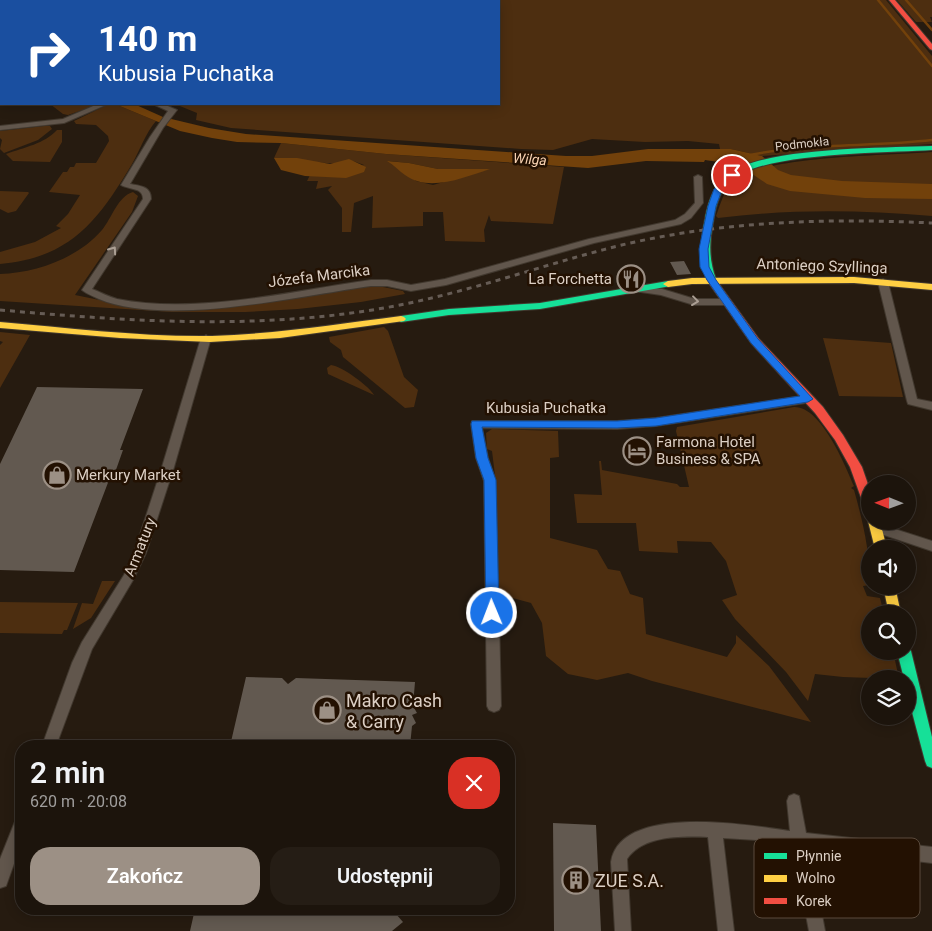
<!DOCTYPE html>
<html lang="pl">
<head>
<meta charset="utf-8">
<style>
  :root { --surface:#1c140c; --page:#251d15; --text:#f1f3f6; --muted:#a09e9d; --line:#3a332d; --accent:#9c9085 }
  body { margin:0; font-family:Roboto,sans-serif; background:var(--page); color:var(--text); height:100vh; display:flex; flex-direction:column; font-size:19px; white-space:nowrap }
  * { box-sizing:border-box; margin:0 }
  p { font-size:16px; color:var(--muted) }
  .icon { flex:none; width:28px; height:28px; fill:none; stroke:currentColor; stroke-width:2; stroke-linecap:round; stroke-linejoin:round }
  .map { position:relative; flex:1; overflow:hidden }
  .details { position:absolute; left:15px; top:740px; width:500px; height:175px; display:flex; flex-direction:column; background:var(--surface); border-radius:20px; box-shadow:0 2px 12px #0003,0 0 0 1px var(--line) }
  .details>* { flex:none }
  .guide { position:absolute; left:0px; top:0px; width:500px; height:105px; box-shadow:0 2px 12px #0003,0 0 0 1px var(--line); background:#1a4fa0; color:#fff; overflow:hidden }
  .needle { width:32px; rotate:271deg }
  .tools { position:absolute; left:861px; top:475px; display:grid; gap:10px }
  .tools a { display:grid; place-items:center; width:55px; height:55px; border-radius:50%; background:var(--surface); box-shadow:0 2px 12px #0003,0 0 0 1px var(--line); font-size:25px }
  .pin { position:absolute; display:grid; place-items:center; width:42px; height:42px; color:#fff; margin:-21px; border:2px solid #fff; border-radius:50%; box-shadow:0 1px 5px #0007 }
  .me { position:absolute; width:55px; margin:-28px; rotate:359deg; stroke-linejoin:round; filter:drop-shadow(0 0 4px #0008) }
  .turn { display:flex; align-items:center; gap:18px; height:105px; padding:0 15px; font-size:22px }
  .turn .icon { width:65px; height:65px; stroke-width:2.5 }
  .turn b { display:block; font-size:35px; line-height:42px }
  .round { display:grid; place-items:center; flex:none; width:52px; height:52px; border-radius:20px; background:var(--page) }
  .head { display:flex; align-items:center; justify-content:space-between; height:85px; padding:0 15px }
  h1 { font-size:30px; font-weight:600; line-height:38px }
  .action { display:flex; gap:10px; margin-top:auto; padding:10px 15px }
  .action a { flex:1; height:58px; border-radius:20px; background:var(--accent); color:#fff; font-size:20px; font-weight:600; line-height:58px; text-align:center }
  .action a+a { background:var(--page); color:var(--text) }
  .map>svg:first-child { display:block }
</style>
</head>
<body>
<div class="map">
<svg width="932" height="931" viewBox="0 0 932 931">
  <rect width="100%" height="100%" fill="#261b10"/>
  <path fill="#4d2e10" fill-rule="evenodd" d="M131,0H886L932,56V144L762,156L731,149H720L719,144L688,141L645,142L592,139L553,150L521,149L231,128L196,120L197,113L175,104H499V1Z
    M897,0H932V17H930L932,22H916Z
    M50,104H100L68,115L63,114Z
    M109,104H115L156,121C145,134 140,150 132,164C98,221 70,258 0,264V252L35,242L61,228L56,226L68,214L80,195L49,192L63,172H67L70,167H74L76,163H96L109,141L108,136L96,125L76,124L74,121Z
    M44,126H50L52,129L38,140L4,153L0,149L2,140L0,138V131Z
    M57,130H62V142L50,162L13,161L6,154C25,147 44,144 57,130Z
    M281,143L386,154L564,167L553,224L491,221L489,215L484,230L485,242L445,241L443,212H423V226L372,228L373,196L354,203L351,232H342V208L328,190L332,186L316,189L318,181H307L310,175H323L364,165C344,156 345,165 326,163C308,162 292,158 274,158ZM389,161L409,163L438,169H489L433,185L416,181Z
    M932,152V216C859,210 791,209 718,218L716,216C721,203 723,192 733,182C762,155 889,156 932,152Z
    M0,191L28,192L29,193L16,211L8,213L0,209Z
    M133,192L138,196L132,212L75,295L129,306L182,308L373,285L403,291L405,294L361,302L298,309L245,312H172L0,301V274C36,273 78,258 102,230C112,218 118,196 133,192Z
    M384,327L388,331L404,377L418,390L414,407L405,408L343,357L341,350L330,342L329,337Z
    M0,332L30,335L0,388V345L3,342L0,341Z
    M823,338L891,343L903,397L839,396Z
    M331,365C342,366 370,387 374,395L328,374L327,368Z
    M794,407C821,406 845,465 854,486L851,488L854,490C863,522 870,552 870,585L863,586L867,596L880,598L884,614H870V651H893L899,679L843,677L815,674L808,701L786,672L735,619L722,600L737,595L726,561L711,542L677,541L678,553L639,551L636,523H577L574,494L602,495L599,461H601L602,470L677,484L680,487H689L676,431L677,427Z
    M492,429L558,431L559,457L550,458V538L597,550L608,569L620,571L630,594L643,598L646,634L727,657L736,643V635L769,666L811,722L652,681L628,673L597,680L568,674L546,656L542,623L531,603L498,594L495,475L492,451L487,449L486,433Z
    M102,581H115L91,618L73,629L82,603L93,604Z
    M0,602L78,603L67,630H64L62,634L0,633Z"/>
  <path fill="#72410b" d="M115,104H134L163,117L209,128L246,134L566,156H592L648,149H731L762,156L778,170L791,175L842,181L932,184V199L865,198L790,191L767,184L739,165L705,160L704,162L646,161L588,168L386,154L281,143L237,142L212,138L180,131Z
    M274,158H297L330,164L349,159L366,167L364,172L346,178L305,176L281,170Z
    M387,161L409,163L438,169H490C465,177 429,193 405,175C399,171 394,165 387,161Z"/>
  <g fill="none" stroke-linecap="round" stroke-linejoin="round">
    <path stroke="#72410b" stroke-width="2.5" d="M878,0L932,66
      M906,0L932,30
      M750,155C809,143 872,147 932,140"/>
  </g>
  <path fill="#625950" d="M684,261L691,274L677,275L670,262Z
    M37,387L143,389L120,450H123L117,467L112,480H109L74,572L0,570V464Z
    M246,677L282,678L288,684L296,678L415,682L413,706L417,713L412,715L416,723L412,726L410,746H230Z
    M553,823L596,825L601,931H554Z
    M195,909H397L396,914L403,922L392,931H190Z"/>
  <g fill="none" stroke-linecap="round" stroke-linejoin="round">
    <g stroke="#41382e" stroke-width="2">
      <path id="street" d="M106,0H112V1H106Z
        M124,0H130V1H124Z
        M98,104H108L64,123L0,130V126L63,119Z
        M153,104H163L177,110L163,128L130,184C140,186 151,186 151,199L92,289C100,292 109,297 117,299C196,315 292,291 371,280H387L411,285L445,279L589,239L675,220L685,214L695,203L694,177L698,175L702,177L703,203L691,218L681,224L594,243L446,285L411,291L387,286H371C299,296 166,327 99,299C93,296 87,294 82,290L143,199C143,187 129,190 121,185L150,137L168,111Z
        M883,279L888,282L917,399L932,402V410L908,404L907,401L878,282Z
        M637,286L662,289L695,299H727L732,302L727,305H694L661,295L634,291V287Z
        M206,335L211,338L174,467L146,553L133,580L92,649L56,746H42L72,663L82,642L124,575L134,553L162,467L201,338Z
        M808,395L812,396L813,399L812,402L656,426L617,429L482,428L488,458L496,481L501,706L499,710L494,712L489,710L487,706L484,481L476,458L471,424L472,421H617L656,418Z
        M876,523L932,541V551L872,531L870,528L872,525Z
        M794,794L799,796L806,833L932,847V863L816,849V883L825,931H809L800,883L801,847L757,840L723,838L734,931H718L708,837C683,836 643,835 627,859L631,931H615L611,862C620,803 750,825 790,831L787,801L789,796Z
        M21,817V844L6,886L0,888V859L16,819Z"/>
    </g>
    <g stroke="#41382e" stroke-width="2">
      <path id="fast" d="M932,146V150C888,153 760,152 730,181C719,192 715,208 713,223C709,243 709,260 716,279L711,282L706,279C700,258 700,240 705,219C708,202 714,183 729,173C768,147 883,148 932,146Z
        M668,281L671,282V286L540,309L449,315L401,322L396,319L401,316L449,309L540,303Z
        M908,647L911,651L932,737V768L927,766L925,761L908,697V679H904L897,651H908Z"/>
    </g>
    <g stroke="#41382e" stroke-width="2">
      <path id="slow" d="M854,277L932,284V290L854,283L692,284L668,287L663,284L668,281L692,278Z
        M401,316L404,317L406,319L404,321L280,338L210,342L120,338L0,328V322C70,328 141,337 212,336C276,334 338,324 401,316Z
        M870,518V521H880L887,549H875L868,521Z
        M883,586H895L901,614H889Z"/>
    </g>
    <g stroke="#41382e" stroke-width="2">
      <path id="jam" d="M889,0H895L932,44V50L930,49Z
        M711,276L714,277L759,339L823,407L843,435L862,467L870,490V510L866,509L864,506L850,467L835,440L815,413L751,343L706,279Z"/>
    </g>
    <use href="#street" fill="#61564c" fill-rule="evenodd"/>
    <use href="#fast" fill="#16e098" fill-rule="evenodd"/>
    <use href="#slow" fill="#ffcf43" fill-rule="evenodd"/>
    <use href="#jam" fill="#f24e42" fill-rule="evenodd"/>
    <path stroke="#665c55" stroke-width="3" stroke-dasharray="5 5" stroke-linecap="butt" d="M0,310C126,321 252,330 378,309C463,295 543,264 626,244C726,221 829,218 932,223"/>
  </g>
  <defs><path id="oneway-chevron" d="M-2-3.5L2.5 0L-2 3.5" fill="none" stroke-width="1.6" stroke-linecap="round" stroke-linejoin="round" transform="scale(1.25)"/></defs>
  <g stroke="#ab9f94">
    <use href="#oneway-chevron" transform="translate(113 250) rotate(-55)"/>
    <use href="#oneway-chevron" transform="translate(695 301) rotate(7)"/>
  </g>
  <path fill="#1a73e8" stroke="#114b97" d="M729,174L736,175L722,190L716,206L708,249L709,267L716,280L758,339L813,399L808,402L656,426L617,428L482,427L488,458L496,480L499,613L497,617L492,618L488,617L486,613L484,480L476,458L471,424L472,421H617L656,418L800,396L751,343L707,280L700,267L699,249L708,206L714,189Z"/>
  <defs>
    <g id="restaurant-ring" transform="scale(1.4375)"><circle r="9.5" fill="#231102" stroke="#9c9085" stroke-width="1.5"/><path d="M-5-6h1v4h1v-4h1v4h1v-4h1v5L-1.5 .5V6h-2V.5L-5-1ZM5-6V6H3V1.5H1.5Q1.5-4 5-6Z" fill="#9c9085"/></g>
    <g id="hotel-ring" transform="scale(1.4375)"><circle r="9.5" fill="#231102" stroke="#9c9085" stroke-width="1.5"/><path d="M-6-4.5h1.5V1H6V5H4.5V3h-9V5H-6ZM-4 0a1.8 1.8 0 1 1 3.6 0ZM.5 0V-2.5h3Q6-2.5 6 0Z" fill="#9c9085"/></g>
    <g id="shop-ring" transform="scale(1.4375)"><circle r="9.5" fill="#231102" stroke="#9c9085" stroke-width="1.5"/><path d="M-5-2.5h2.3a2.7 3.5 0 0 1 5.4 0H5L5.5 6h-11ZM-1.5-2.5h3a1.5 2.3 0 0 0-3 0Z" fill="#9c9085"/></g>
    <g id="building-ring" transform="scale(1.4375)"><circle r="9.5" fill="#231102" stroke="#9c9085" stroke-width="1.5"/><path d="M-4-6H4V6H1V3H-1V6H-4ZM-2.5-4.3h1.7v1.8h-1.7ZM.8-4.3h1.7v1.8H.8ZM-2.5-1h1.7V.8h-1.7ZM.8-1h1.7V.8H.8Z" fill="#9c9085"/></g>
  </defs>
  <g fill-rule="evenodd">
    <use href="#restaurant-ring" x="631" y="279"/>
    <use href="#hotel-ring" x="637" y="451"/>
    <use href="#shop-ring" x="57" y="475"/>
    <use href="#shop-ring" x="327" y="710"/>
    <use href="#building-ring" x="576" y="880"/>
  </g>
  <g text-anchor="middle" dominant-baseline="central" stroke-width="5" stroke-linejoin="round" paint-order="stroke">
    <g font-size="12" fill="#dccfc4" stroke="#231102">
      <text transform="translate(802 144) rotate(-6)">Podmokła</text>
    </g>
    <g font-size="14" font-style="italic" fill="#f9d3b3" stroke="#231102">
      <text transform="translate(530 159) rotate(4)">Wilga</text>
    </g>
    <g font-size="15" fill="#dccfc4" stroke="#231102">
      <text transform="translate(822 266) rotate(2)">Antoniego Szyllinga</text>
      <text transform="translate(319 276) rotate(-7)">Józefa Marcika</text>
      <text x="546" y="408">Kubusia Puchatka</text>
      <text transform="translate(140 547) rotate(-68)">Armatury</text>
    </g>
    <g font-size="15" fill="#dccfc4" stroke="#231102" text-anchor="start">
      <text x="612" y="279" text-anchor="end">La Forchetta</text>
      <text x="656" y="442">Farmona Hotel<tspan x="656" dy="17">Business &amp; SPA</tspan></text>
      <text x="76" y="475">Merkury Market</text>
    </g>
    <g font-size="18" fill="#dccfc4" stroke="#231102" text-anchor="start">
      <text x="346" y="700">Makro Cash<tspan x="346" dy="21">&amp; Carry</tspan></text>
      <text x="595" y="880">ZUE S.A.</text>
    </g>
  </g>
  <rect x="754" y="838" width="166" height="80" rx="8" fill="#231102" stroke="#5a4a3c" stroke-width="1"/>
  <rect x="764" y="853" width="23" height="6" fill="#16e098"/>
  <rect x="764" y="875" width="23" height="7" fill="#ffcf43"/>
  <rect x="764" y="898" width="23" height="6" fill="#f24e42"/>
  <g font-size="14" fill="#dccfc4">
    <text x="796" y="861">Płynnie</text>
    <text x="796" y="883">Wolno</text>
    <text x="796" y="906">Korek</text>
  </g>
</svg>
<div class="tools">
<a><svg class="needle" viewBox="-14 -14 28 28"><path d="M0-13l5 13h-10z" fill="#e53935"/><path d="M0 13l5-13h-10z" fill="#a09e9d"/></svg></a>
<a><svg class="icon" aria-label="sound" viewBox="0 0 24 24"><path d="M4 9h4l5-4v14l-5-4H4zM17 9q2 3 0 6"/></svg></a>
<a><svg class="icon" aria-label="search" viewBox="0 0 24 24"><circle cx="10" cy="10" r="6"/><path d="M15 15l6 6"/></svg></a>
<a><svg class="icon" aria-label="layers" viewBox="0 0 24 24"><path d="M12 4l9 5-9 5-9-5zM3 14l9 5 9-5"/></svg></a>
</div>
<div class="pin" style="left:732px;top:175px;background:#d93025"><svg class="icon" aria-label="arrive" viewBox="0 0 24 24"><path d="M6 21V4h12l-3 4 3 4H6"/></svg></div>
<svg class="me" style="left:492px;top:613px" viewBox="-20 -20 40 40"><circle r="17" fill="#1a73e8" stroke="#fff" stroke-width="3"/><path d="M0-11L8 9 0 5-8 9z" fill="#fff"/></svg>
<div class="guide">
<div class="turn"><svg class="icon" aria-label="right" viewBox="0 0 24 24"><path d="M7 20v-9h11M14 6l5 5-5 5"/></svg><div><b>140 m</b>Kubusia Puchatka</div></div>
</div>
<section class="details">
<div class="head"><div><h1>2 min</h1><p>620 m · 20:08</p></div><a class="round" style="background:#d93025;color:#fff"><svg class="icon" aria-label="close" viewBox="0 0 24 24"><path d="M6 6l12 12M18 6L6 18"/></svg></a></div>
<div class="action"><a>Zakończ</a><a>Udostępnij</a></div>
</section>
</div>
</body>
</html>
